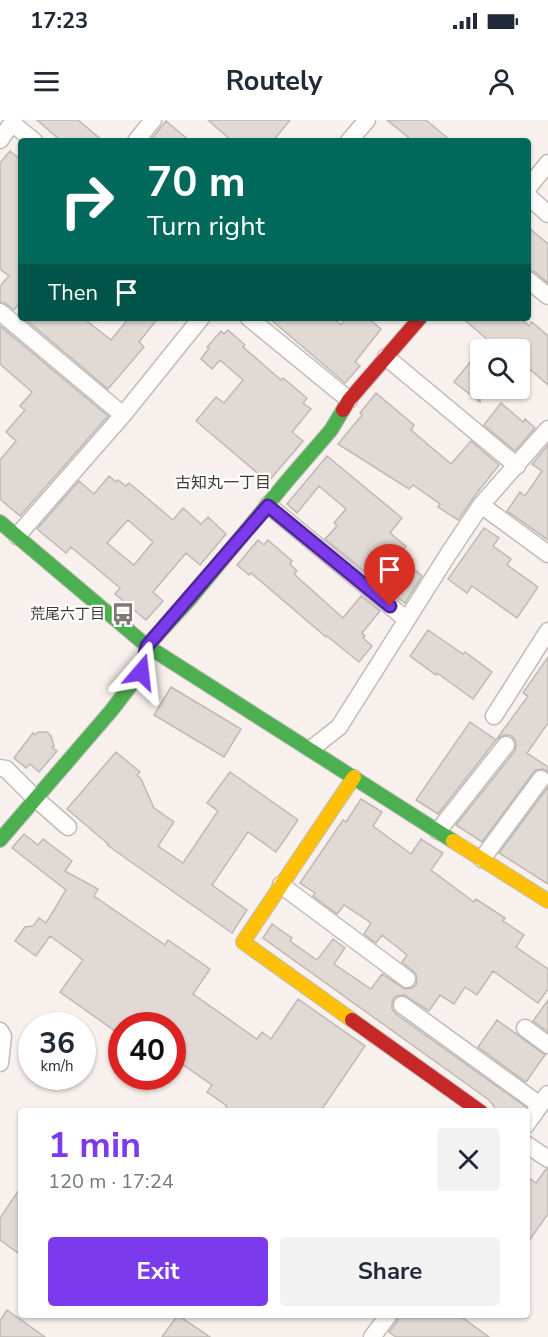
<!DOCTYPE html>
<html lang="en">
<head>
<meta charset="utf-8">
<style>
  :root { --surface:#fff; --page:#f2f2f3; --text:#1f2937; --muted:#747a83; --accent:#7c3aed }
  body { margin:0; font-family:"Nunito Sans","Noto Sans JP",sans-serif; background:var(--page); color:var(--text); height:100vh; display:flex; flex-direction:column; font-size:22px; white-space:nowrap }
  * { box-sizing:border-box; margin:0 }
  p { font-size:20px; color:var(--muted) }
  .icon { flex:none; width:33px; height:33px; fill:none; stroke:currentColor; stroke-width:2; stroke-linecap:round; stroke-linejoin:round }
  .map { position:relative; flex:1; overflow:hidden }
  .details { position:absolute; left:18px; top:988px; width:512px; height:210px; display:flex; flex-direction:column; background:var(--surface); border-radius:6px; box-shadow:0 2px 4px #0004 }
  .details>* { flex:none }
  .banner { position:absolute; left:18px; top:18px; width:513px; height:183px; border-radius:6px; box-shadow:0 2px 4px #0004; background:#00695c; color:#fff; overflow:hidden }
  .controls { position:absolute; left:470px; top:219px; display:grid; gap:12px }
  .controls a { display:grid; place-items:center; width:60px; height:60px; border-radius:6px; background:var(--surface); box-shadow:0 2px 4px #0004; font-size:30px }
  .speed { position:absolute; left:18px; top:892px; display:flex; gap:12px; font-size:30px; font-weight:700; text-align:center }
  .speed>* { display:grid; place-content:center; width:78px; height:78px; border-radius:50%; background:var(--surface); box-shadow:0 2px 4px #0004; line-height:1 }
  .speed small { font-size:15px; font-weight:400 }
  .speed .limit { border:9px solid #d22; background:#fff; color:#111 }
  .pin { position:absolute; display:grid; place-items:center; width:51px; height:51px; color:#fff; margin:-62px -26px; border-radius:50% 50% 50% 0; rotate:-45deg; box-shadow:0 0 6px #0007 }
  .pin .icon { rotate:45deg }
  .me { position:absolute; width:66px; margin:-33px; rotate:17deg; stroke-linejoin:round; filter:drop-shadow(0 0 4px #0008) }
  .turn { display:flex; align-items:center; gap:21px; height:126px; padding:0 30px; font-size:27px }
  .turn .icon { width:78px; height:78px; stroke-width:2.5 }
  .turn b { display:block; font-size:42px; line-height:51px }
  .then { display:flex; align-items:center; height:57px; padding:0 30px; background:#0003; gap:12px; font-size:22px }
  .round { display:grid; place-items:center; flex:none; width:63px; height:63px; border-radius:6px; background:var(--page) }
  .summary { display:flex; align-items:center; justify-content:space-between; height:102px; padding:0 30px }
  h1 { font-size:36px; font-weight:700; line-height:45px; color:var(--accent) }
  .button { display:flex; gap:12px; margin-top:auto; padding:12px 30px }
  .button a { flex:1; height:69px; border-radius:6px; background:var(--accent); color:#fff; font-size:24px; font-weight:700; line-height:69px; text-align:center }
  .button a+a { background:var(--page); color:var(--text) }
  .status { display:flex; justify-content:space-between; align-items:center; height:42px; padding:0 30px; background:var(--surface); direction:ltr }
  .status svg { height:16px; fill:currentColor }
  header { display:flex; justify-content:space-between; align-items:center; height:78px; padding:0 30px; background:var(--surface); font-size:27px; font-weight:700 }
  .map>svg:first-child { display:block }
</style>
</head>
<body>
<div class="status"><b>17:23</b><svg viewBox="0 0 49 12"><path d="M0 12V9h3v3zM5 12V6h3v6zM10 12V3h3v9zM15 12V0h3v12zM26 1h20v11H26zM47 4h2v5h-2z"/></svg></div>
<header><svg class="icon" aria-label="menu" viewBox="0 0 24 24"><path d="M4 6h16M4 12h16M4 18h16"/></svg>Routely<svg class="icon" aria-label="person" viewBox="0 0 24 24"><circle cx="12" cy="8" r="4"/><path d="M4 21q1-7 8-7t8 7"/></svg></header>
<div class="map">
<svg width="548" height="1217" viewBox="0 0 548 1217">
  <rect width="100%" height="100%" fill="#f8f0ec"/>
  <path fill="#e0d9d4" stroke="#bfb8b3" stroke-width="1.5" fill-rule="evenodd" d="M37,0H78L103,21H61Z
    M208,0H290L273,21H232Z
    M387,0H426L451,21H413Z
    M166,1L190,21H150Z
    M10,31L21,40V181L14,190L6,184L0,182V166L9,156L0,149V43Z
    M528,107L548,124V163L535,152L528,150Z
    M24,198H83L111,220L129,198H158L139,222L144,227L108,269Z
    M269,198H333L341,205L347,198H368L381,209L355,242L360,246L345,263Z
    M462,198H520L529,206L532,202L548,216V265L519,240V230H480L488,220Z
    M0,206L108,296L20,396L0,379V340L16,321L6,312L25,290L20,286L32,272L0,244Z
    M228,210L245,225L243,227L281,260L283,258L307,278L303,283L311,289L292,312L303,321L268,362L196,301L216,277L224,283L243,260L220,240L212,249L201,239L209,228L207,227L221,211L224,214Z
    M480,230V282L454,262Z
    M376,273L414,305L411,310L451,344L471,321L499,345L476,374L458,400L438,387L440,384L413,365L409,369L338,324L362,295L360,293Z
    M501,283L523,302L525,299L535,308L515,331L484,305Z
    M548,325V420L507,391L520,372L525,376L542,351L532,344Z
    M327,336L402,398L390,413L406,426L398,436L422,456L405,483L394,475L325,419L337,406L334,403L346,389L319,366L297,393L287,384Z
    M109,356L116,362L118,360L126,366L129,363L173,400L183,388L201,404L208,397L226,414L200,445L186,433L153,472L163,481L146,500L115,474L120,468L71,427L66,433L37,409L79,361L94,374ZM128,400L153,422L134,445L107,423Z
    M484,408L499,418L493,426L511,439L507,445L538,467L517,498L472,466L467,473L448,459Z
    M258,420L264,425L268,420L292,441L290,444L297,451L294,454L343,498L361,476L380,491L362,513L365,516L363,518L372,526L359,542L327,516L326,517L251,453L249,455L237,445Z
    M428,510L463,534L465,532L492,552L473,579L437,553L436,555L410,536Z
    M548,537V603L527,633L548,647V651L542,649L536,650L533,653L482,722L456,705L515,631L516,626V622L512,616L507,615H503L496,620L528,576L523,573Z
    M171,567L241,609L224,637L154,595Z
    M470,602L496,620L438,694L416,680Z
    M38,612H47L51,616L54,626L52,627L57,631L39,652L30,644L26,648L14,638L33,613L35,615Z
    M116,632L140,652L137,655L141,659L154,688L174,702L158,726L183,743L218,691L207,683L230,652L298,700L276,732L248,712L212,765L247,790L232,813L107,725L108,724L67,689Z
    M548,667V764L499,733Z
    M361,679L382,692L373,706L411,734L421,719L443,733L431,750L474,782L476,779L505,798L503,801L524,815L516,827L548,849V869L538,883L493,851L477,875L465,867L454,884L440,875L429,891L404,875L397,876L394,878L392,883V889L396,894L526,987L523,992H495L494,986L489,980L263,818L272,804L292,818L290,821L317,840L333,819L345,828L334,844L371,869L382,854L405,869L412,868L416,865L417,860L416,854L402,842L407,835L382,815L376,823L364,814L371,803L344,785L337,794L313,776L315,773L300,763L343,700L346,702Z
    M24,714L38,725L43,719L72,741L65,751L98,769L94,776L165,825L168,820L210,849L193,874L257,919L262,912L271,919L298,879L365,926L320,992H223L227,986L207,972L212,965L172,937V906H122V916L60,872L83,840L50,816L36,836L15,821L25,807L33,806L39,798L46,803L66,770L12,728Z
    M548,880V912L533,901Z
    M497,900L545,935L526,962L478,927Z
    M546,1049H548V1094L526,1125V1056L536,1063Z
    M21,1067V1135L0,1120V1098Z
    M7,1190L45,1217H0V1201Z
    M177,1196H179L210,1217H162Z
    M398,1196H460L489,1217H396L389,1212L397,1202Z"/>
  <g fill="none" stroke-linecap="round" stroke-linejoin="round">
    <g stroke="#c2bab6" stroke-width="19">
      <path id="street" d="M14,0L12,3L34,21
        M0,20L12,3
        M136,21L153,0
        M349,21L367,0
        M528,68L548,43
        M528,76L548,94
        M528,160L548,176
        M0,192L123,295
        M249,198L349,280
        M386,237L517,346
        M268,385L407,500
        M481,385L548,434
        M17,416L123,295L201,198
        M494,596L548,511
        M311,629L339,607L449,433L481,385L548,309
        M0,648L6,649L35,678L68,707
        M438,711L506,625
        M482,739L541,659
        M281,765L407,859
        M402,885L540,985
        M525,908L548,925
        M0,911L3,916L0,943
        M526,1005L548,974
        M526,1024L548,1039
        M372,1217L388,1196"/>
    </g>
    <g stroke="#c2bab6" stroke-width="16">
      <path id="fast" d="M0,402L147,526L453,721
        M0,720L111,591L141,552L147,526L190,479L287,361L331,310L343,290"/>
    </g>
    <g stroke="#c2bab6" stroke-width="16">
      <path id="slow" d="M453,721L548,781
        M352,900L243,822L354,657"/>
    </g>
    <g stroke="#c2bab6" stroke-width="16">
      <path id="jam" d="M343,290L349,280L420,198
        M352,900L481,992"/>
    </g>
    <use href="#street" stroke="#fefdfc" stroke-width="16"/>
    <use href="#fast" stroke="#4caf50" stroke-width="14"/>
    <use href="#slow" stroke="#ffc107" stroke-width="14"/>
    <use href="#jam" stroke="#c62828" stroke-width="14"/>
  </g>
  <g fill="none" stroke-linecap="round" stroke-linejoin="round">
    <g stroke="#51269a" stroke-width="15">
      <path id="route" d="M141,552L147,526L268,386L390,486"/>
    </g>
    <use href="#route" stroke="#7c3aed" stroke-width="10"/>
  </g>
  <defs>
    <g id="bus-bare" transform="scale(1.8)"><path d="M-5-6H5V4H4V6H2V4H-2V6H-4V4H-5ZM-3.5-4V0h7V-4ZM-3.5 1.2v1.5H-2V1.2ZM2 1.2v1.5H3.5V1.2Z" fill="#827974" stroke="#fff" stroke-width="2.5" paint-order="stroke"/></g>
  </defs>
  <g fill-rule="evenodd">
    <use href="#bus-bare" x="123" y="494"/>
  </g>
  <g text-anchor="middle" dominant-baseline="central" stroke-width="4.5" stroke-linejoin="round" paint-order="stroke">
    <g font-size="15" fill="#423934" stroke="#fff" text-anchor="end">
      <text x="105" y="494">荒尾六丁目</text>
    </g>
    <g font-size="16" fill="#423934" stroke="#fff">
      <text x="223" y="363">古知丸一丁目</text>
    </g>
  </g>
</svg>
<div class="controls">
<a><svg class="icon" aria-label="search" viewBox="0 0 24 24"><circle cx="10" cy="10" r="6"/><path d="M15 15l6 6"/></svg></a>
</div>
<div class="speed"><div>36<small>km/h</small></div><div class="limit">40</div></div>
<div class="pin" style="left:390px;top:486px;background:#d93025"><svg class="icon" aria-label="arrive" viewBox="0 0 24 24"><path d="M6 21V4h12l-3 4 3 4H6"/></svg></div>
<svg class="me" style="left:141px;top:552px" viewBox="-20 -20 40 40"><path d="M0-17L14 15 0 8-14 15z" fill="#7c3aed" stroke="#fff" stroke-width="4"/></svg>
<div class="banner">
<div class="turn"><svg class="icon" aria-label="right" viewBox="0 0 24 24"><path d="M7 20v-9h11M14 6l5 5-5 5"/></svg><div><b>70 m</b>Turn right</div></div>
<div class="then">Then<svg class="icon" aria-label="arrive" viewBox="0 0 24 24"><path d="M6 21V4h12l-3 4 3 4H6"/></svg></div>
</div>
<section class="details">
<div class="summary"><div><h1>1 min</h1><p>120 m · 17:24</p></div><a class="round"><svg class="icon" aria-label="close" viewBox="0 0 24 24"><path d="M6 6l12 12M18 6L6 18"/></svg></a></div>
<div class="button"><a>Exit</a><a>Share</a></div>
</section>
</div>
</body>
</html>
